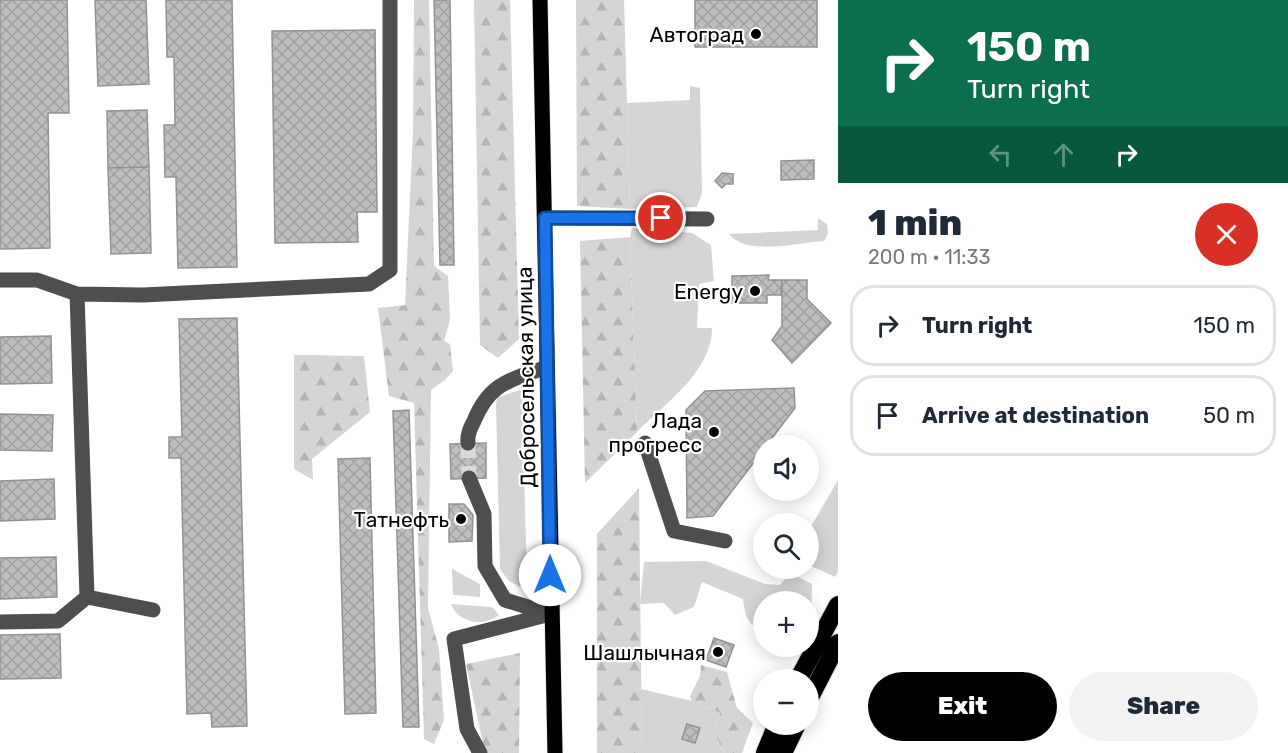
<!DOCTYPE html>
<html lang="en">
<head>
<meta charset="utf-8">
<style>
  :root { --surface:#fff; --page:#f2f2f3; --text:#1f2937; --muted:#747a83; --line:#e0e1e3; --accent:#000 }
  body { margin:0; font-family:Rubik,sans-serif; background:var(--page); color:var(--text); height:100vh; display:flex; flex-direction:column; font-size:22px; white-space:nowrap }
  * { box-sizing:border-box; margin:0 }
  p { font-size:20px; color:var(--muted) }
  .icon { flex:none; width:33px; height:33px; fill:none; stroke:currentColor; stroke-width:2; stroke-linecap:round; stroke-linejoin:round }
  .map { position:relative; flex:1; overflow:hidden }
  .drawer { display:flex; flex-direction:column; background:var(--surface); width:450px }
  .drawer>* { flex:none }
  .top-card { background:#0b6e4f; color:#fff; overflow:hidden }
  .fabs { position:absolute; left:753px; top:435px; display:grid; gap:12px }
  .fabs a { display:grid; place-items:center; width:66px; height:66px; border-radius:50%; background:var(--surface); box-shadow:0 3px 15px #0003; font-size:30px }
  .pin { position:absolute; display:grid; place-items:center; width:51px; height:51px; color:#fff; margin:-26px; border:3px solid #fff; border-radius:50%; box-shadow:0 2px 6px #0007 }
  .me { position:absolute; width:66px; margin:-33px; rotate:0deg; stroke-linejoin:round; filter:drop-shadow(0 0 4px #0008) }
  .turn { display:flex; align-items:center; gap:21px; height:126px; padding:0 30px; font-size:27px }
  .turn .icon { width:78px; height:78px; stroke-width:2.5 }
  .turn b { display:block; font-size:42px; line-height:51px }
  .lanes { display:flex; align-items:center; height:57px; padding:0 30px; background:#0003; justify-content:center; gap:30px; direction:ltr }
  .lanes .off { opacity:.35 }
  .round { display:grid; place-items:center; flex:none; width:63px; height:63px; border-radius:32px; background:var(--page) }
  .summary { display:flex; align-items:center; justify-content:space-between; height:102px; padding:0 30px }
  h1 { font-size:36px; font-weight:800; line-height:45px }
  .cta { display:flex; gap:12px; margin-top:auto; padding:12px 30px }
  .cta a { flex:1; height:69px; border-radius:36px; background:var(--accent); color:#fff; font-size:24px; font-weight:800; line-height:69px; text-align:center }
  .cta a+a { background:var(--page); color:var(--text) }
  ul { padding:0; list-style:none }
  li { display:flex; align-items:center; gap:18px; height:81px; margin:0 12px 9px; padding:0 18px; border:3px solid var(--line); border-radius:24px }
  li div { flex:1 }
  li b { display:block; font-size:22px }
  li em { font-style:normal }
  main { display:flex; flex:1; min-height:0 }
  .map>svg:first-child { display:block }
</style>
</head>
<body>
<main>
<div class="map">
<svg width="838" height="753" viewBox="0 0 838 753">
  <defs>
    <pattern id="forest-firs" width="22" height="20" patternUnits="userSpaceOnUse" patternTransform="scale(1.5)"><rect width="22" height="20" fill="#d5d5d5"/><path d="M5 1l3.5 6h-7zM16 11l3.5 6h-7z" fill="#b5b5b5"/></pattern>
    <pattern id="building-cross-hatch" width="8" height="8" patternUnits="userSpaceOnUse" patternTransform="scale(1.5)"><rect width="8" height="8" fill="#bebebe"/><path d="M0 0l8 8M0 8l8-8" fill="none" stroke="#a2a2a2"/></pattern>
  </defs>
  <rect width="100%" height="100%" fill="#fff"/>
  <path fill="#d5d5d5" d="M690,86L700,88L702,193L697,207L630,209L627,103L690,100Z
    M818,218L827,224L828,234L824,241C797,243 746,256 729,234L818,230Z
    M632,228L692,233L711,245L714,281L699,284L697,328H712C712,372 665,403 637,432L630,237Z
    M522,389L527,583L520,587L509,581L500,569L496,405L497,398Z
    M838,480V572L835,577L809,565V530Z
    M706,561L765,584L780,585L790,573L812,584L811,624L809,626L808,602H764L763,630C747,626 745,614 743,599L702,582L694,607L675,615L664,603L640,604L644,562Z
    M452,569L480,584V597L453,595Z
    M451,604L492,607L499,615C484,627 459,624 451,604Z
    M641,689L692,701L695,711L708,707L720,713L714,732L724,753H642Z"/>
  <path fill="url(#forest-firs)" d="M414,0H429L434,266L448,276L450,320L444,341L450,344L453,371L445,380L431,390L428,608L439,649L444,720L434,744L424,739L414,403L389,396L378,308L405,305L413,131Z
    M474,0H510L519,339L498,358L480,345Z
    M576,0H624L630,209L577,206Z
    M630,237L637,432L585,483L580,241Z
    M294,355L364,356L370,412L312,459L313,480L294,469Z
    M639,488L642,753H597V534Z
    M520,653L519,753H485L466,664Z
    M701,665L727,672L737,708L753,723L742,753H724L714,732L720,713L708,707L695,711L690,696L700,676Z"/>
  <path fill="url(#building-cross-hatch)" stroke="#929292" stroke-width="1.5" d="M0,0H67L69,113H48L50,248L0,249Z
    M95,0H146L149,84L98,86Z
    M166,0H232L237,267L178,268L176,177H165L164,125H175L174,57H167Z
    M434,0H450L454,265H440Z
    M695,0H817V47H695Z
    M375,30L377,212H357L358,242L275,243L272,31Z
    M147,110L149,167L108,168L107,111Z
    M814,160V179L781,180V161Z
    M149,167L151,253L111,254L108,168Z
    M722,173L733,174V184H726L722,188L715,181Z
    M769,275L768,280H782L781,295H767V303H732V276Z
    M782,280H807V299L831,323L792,363L772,340L782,326Z
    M237,318L247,726L212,727L211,713L187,714L181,458H169V437H182L179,319Z
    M51,336L52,383L0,384V337Z
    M794,388L795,408L766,446H764V449L713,516L687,518L686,410L705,391Z
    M409,410L419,727H403L393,411Z
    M0,414L53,415L52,451L0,450Z
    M486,443V478L451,479L450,444Z
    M370,458L376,713L345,714L338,459Z
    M54,479L55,519L0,521V481Z
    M449,504H464L473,515L472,541L449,542Z
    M56,557L57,597L0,599V558Z
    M60,634L61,678L0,679V635Z
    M714,638L734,645L726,667L706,660Z
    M687,724L700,728L695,743L682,739Z"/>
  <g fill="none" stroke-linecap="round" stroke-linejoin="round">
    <path stroke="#d9d9d9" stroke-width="15" stroke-dasharray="15 8" stroke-linecap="butt" d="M468,443L469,478"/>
    <g stroke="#dbdbdb" stroke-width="16">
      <path id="major" d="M540,0L555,753"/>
    </g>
    <g stroke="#dbdbdb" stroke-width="20">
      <path id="highway" d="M798,680L838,605
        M808,701L838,643
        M765,753L777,724
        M783,753L797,724"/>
    </g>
    <path stroke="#4e4e4e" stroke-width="15" d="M545,218L707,219
      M0,280H37L77,294L143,295L369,284L390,270V0
      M77,294L87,597L153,610
      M468,443C467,435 470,428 474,421C490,382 511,380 547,367
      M645,443L674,531L725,541
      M469,478L484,514L485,566L505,600L550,614
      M0,622L58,621L87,597
      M480,753L467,729L454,639L550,614"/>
    <use href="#major" stroke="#000" stroke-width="15"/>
    <use href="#highway" stroke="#000" stroke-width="18"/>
  </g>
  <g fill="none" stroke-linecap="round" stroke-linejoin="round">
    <g stroke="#114b97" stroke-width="15">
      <path id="route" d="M550,575L545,218H661"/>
    </g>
    <use href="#route" stroke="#1a73e8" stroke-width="10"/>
  </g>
  <g fill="#000" stroke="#fff" stroke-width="2">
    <circle cx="756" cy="34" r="6"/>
    <circle cx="755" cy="291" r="6"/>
    <circle cx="714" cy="432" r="6"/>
    <circle cx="461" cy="519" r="6"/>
    <circle cx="718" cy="652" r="6"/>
  </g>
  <g text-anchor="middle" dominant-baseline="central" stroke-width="4.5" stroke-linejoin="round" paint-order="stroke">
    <g font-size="21" fill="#000" stroke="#fff" text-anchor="end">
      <text x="744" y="34">Автоград</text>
      <text x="743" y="291">Energy</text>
      <text x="702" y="420">Лада<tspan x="702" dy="24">прогресс</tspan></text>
      <text x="449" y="519">Татнефть</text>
      <text x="706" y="652">Шашлычная</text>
    </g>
    <g font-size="21" fill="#000" stroke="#fff">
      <text transform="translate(526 377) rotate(-91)">Добросельская улица</text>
    </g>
  </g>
</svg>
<div class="fabs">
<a><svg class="icon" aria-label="sound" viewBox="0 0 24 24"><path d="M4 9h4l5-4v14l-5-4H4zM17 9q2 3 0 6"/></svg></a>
<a><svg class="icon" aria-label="search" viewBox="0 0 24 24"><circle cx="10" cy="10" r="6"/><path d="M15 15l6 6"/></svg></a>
<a>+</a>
<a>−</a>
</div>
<div class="pin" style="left:661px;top:218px;background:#d93025"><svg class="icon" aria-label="arrive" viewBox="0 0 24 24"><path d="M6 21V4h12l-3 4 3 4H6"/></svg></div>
<svg class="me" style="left:550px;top:575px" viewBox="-20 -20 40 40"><circle r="19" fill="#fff"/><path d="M0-13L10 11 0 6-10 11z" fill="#1a73e8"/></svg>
</div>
<section class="drawer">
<div class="top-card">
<div class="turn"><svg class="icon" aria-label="right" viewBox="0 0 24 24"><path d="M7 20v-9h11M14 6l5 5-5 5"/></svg><div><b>150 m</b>Turn right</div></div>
<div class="lanes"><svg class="icon off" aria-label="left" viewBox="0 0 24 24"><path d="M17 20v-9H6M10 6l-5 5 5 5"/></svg><svg class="icon off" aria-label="ahead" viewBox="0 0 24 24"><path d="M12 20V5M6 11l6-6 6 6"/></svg><svg class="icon" aria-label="right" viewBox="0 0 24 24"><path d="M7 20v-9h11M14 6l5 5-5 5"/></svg></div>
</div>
<div class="summary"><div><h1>1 min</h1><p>200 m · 11:33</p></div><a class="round" style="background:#d93025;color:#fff"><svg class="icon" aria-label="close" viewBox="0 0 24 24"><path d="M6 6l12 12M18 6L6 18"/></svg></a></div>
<ul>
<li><svg class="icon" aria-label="right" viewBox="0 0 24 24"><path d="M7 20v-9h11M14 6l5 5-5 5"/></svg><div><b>Turn right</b></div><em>150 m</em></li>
<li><svg class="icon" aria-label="arrive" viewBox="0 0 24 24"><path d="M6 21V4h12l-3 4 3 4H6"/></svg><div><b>Arrive at destination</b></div><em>50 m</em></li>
</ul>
<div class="cta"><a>Exit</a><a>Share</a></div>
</section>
</main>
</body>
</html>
